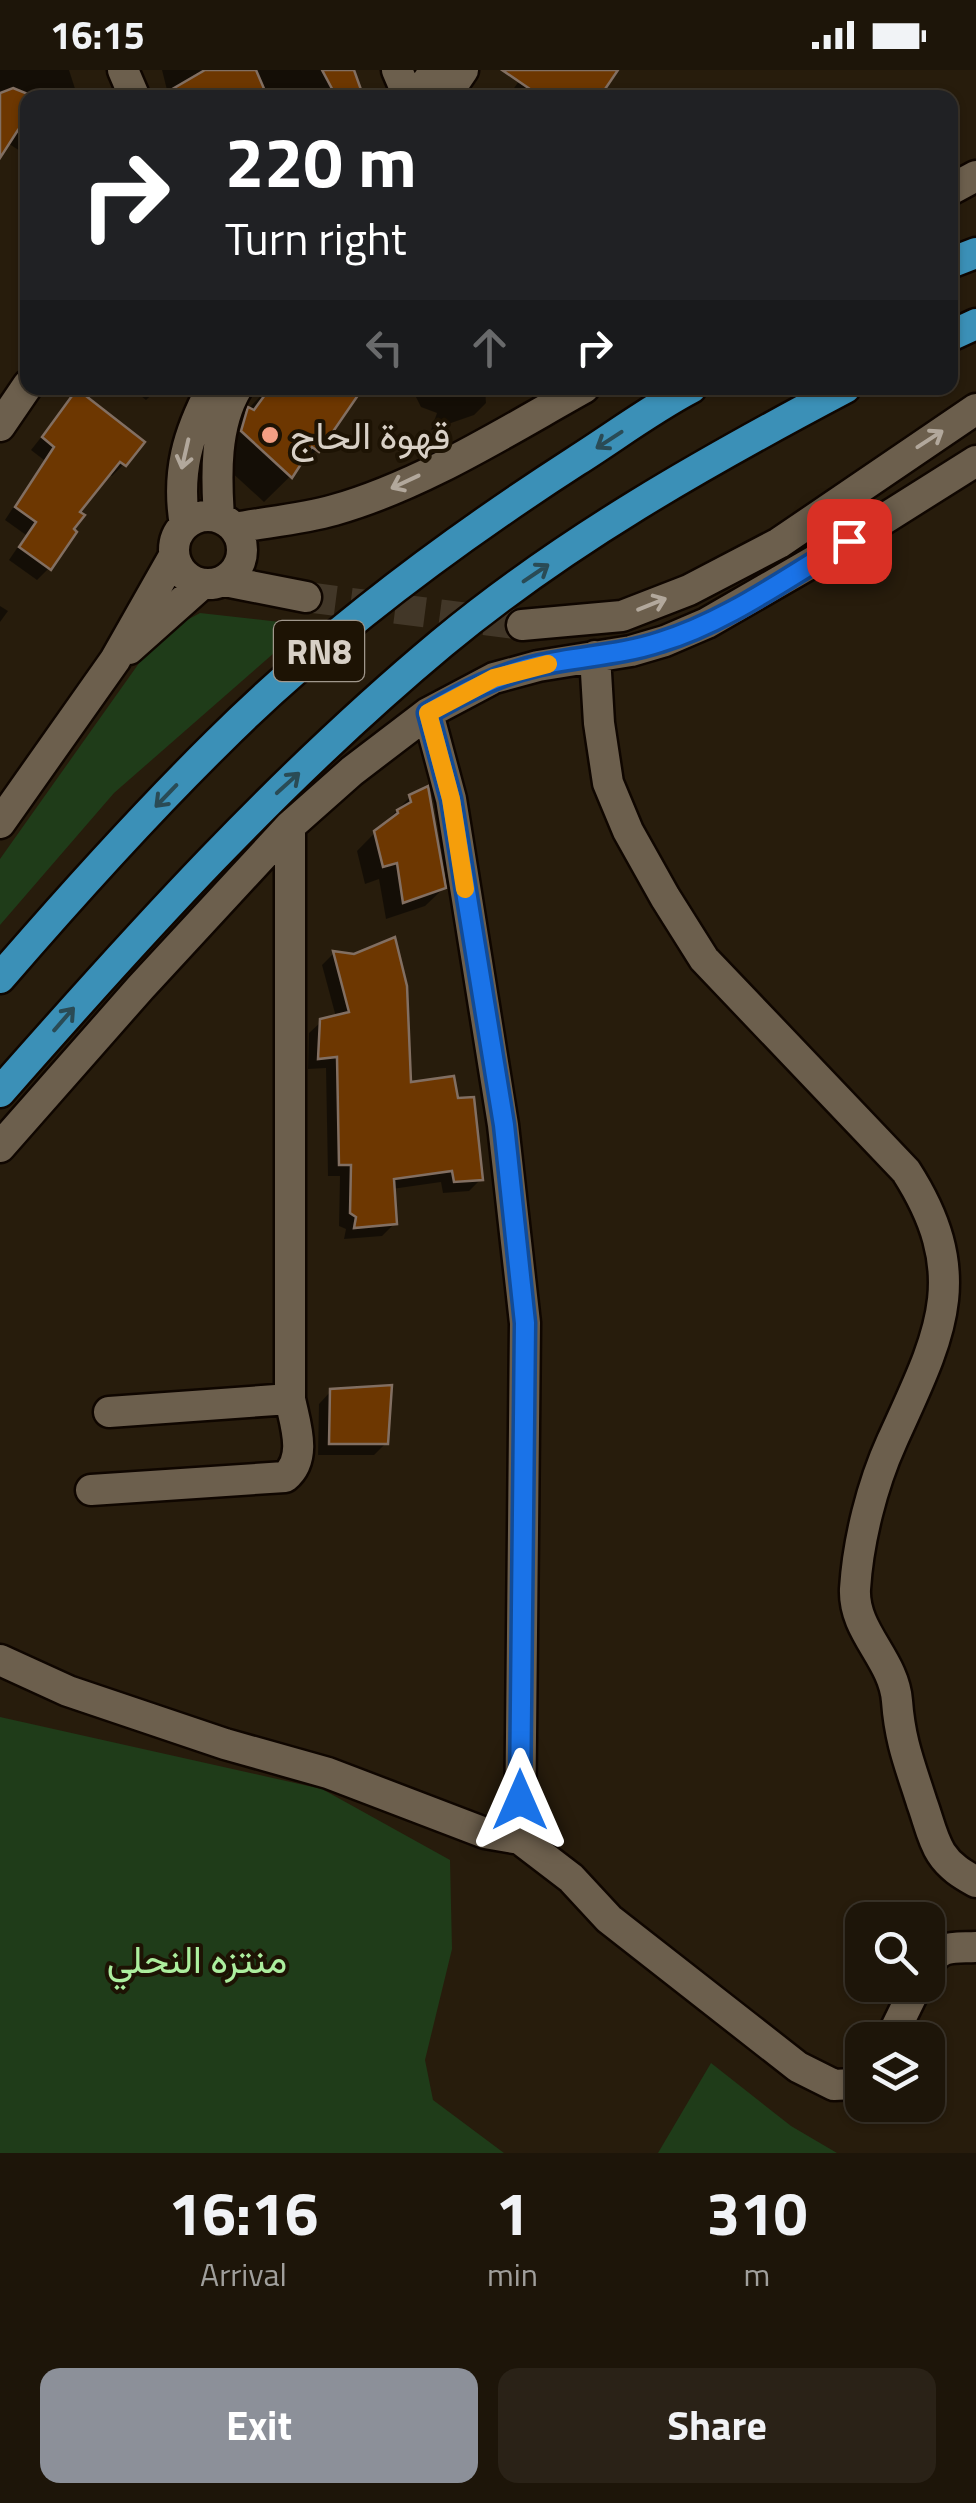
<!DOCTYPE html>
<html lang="en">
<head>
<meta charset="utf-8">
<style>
  :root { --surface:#1d1509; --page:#2a2217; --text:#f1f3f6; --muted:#a09f9c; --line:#3b342a; --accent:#8c9099 }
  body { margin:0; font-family:"Titillium Web",Vazirmatn,sans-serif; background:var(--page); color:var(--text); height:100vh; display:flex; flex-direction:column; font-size:38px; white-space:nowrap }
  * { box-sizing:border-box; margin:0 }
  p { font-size:32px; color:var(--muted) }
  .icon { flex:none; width:55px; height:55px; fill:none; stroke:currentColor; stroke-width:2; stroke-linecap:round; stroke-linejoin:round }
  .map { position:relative; height:2083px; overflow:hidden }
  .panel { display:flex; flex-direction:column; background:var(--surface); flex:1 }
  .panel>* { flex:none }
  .banner { position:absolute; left:20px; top:20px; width:938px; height:305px; border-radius:20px; box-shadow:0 2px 8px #0004,0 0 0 2px var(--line); background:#202124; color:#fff; overflow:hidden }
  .tools { position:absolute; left:845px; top:1832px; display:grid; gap:20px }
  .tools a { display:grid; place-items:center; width:100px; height:100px; border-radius:20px; background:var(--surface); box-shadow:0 2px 8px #0004,0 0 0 2px var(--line); font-size:50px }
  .pin { position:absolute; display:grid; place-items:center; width:85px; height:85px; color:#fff; margin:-42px; border-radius:20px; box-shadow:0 5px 15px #0006 }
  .me { position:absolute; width:110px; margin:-55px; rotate:0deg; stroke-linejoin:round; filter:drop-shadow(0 0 8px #0008) }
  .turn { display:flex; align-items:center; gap:35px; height:210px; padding:0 40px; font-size:45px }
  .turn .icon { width:130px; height:130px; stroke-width:2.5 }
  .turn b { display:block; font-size:70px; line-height:85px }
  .lanes { display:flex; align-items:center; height:95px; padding:0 40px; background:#0003; justify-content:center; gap:50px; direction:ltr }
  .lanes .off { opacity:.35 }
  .eta { display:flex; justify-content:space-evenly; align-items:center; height:170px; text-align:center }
  .eta b { font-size:60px; font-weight:700; line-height:70px }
  .cta { display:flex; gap:20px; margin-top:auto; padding:20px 40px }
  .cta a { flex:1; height:115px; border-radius:20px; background:var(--accent); color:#fff; font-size:40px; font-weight:700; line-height:115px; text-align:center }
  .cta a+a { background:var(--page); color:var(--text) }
  .status { display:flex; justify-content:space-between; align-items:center; height:70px; padding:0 50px; background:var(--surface); direction:ltr }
  .status svg { height:28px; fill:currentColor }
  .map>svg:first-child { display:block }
</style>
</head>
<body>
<div class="status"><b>16:15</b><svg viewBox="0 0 49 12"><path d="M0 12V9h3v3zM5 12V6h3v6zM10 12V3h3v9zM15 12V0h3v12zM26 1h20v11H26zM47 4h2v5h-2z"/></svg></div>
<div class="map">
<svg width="976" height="2083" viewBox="0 0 976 2083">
  <rect width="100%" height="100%" fill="#271c0c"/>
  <path fill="#1f3c19" d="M200,543L306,555L114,723L0,855V789L159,565Z
    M0,1647L322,1719L450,1790L452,1879L425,1990L433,2030L504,2083H0Z
    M711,1993L791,2056L837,2083H658Z"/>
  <path fill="#0007" d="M0,0H69L78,28H28V86L6,72L0,77Z
    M162,0H349L360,28H169Z
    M527,0H610L596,28H507Z
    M880,19L885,28H866Z
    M131,318H159L146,330Z
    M268,318H360L317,380L264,432L216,388L223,366Z
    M390,318H485L486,333L474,345L431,360L437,343L421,337L415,325Z
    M77,322L124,394L112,406L107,404L77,442L49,498L37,510L9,490L26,465L5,450L44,390L31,380Z
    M0,536L8,541L0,552Z
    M410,727L444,818L425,836L386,849L379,809L365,814L357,781Z
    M334,883L409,1015L481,1109L469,1121L443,1123L441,1112L392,1119L395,1153L382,1166L344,1169L346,1159L339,1156L340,1106H328L326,998L308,999L309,963L322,951L336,947L322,895Z
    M331,1321L386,1373L374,1385H318L319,1334Z"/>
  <path fill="#6d3701" stroke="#826f62" stroke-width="2.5" d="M205,0H256L268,28H157Z
    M322,0H354L364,28H337Z
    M502,0H618L599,28H543Z
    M13,18L28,24V66L18,60L0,88V23Z
    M270,318H363L319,382L312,377L292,408L241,361L248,337L254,340Z
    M77,319L145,372L126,396L120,392L80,442L85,445L74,459L77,462L51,500L19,477L36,452L15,437L54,377L42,367Z
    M428,716L446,818L403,833L397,793L383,797L374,761L398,743L397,740L411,732L409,725Z
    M395,867L407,916L411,1012L454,1006L458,1028L474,1027L483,1110L454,1112L452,1101L394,1109L397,1154L354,1158L356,1147L350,1143L351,1095H339L337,987L318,989L320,949L349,942L333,881L354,884Z
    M392,1315L388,1374H329L330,1319Z"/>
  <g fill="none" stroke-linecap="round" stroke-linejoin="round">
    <path stroke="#423728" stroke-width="30" stroke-dasharray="30 15" stroke-linecap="butt" d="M306,527L522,555"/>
    <g stroke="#0f0600" stroke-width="35">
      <path id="minor" d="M123,0L135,28
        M397,0L409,28
        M416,28L435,0
        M444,28L463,0
        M950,120L976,106
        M0,356L28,315
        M174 480a34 34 0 1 1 68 0a34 34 0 1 1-68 0Z
        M219,447C216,405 215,355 237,318
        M185,455C176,403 188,363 212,318
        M235,458C268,452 302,449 334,440C422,415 505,362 584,318
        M225,511L306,527
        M522,555L622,546L689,520L779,473L976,339
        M129,579L202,514
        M595,586L599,653L608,713L628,761L665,827L704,889L906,1101C974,1207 939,1267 892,1371C872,1415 858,1471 855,1519C853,1562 894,1589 897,1631C900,1672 910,1695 922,1733C928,1749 932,1769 941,1783C950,1797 962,1804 976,1812
        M428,643L451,729L503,1055L525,1253L520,1769
        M0,753L115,590L174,486
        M0,1077L141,917L290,756L352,701L428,643L494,608L538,596L631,581L665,571L707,553L849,471L976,391
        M109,1342L290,1329
        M91,1420L285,1407C308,1388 295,1354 290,1329V756
        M0,1590L68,1621L225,1674L328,1703L485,1763L520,1769L571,1808L609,1849L798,1997L834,2015L853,2014L862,2009
        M928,1896C940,1874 953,1878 976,1877
        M890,1970L917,1915"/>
    </g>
    <g stroke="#0f0600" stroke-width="35">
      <path id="highway" d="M950,193L976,183
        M950,266L976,254
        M0,908C70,827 141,748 217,673C324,566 449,473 576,391C614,367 651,339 691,318
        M0,1022C139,864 280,708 442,573C565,471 705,392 845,318"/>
    </g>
    <use href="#minor" stroke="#6c5f4d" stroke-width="30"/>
    <use href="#highway" stroke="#3b90b7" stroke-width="30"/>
  </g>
  <defs><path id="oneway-shaft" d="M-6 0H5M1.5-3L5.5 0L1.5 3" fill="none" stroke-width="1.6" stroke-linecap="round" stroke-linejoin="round" transform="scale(2.5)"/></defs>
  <g stroke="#b2a89c">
    <use href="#oneway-shaft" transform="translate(930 369) rotate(-33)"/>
    <use href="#oneway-shaft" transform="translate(185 384) rotate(103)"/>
    <use href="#oneway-shaft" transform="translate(405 412) rotate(155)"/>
    <use href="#oneway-shaft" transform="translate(652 534) rotate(-22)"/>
  </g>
  <g stroke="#2a4b55">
    <use href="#oneway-shaft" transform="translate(609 370) rotate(147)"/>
    <use href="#oneway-shaft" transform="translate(536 503) rotate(-34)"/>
    <use href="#oneway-shaft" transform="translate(288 713) rotate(-42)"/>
    <use href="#oneway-shaft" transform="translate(166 726) rotate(134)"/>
    <use href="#oneway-shaft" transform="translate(64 949) rotate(-49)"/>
  </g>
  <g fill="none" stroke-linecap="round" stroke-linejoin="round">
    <g stroke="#114b97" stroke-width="25">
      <path id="route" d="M520,1730L525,1253L504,1055L451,729L428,643C464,622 499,604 540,595C580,586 621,585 660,572C727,552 789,506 849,471"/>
    </g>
    <use href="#route" stroke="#1a73e8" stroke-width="18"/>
    <path stroke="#f59e0b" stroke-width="18" d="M465,819L451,729L428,643L494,608L548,594"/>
  </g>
  <circle fill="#f39f84" stroke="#1d1304" stroke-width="4" cx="270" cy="365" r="10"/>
  <g text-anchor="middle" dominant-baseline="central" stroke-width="8" stroke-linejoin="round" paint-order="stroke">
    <rect fill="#1d1304" stroke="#a0978c" stroke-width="2.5" x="274" y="551" width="90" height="60" rx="8"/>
    <g font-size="35" font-weight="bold" fill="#d8d0c6">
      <text x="319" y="581">RN8</text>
    </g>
    <g font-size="38" fill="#d8d0c6" stroke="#1d1304" text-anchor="start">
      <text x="290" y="365">قهوة الحاج</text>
    </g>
    <g font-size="38" fill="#acee9e" stroke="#1d1304">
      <text x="197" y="1889">منتزه النحلي</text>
    </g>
  </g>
</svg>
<div class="tools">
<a><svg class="icon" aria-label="search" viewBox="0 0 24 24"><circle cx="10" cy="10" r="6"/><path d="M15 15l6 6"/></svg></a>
<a><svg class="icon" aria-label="layers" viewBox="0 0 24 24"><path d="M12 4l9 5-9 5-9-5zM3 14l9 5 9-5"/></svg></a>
</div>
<div class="pin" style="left:849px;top:471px;background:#d93025"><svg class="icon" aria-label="arrive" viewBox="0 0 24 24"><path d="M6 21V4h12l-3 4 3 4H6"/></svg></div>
<svg class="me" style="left:520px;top:1730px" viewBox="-20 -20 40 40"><path d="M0-17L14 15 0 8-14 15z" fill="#1a73e8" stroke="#fff" stroke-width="4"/></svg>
<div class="banner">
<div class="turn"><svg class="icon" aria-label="right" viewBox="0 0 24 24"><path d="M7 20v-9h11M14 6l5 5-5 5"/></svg><div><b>220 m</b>Turn right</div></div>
<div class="lanes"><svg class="icon off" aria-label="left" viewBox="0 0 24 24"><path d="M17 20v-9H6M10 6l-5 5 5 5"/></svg><svg class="icon off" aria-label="ahead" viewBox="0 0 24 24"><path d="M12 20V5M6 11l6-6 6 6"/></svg><svg class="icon" aria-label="right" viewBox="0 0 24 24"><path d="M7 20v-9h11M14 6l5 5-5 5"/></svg></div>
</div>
</div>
<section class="panel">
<div class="eta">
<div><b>16:16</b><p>Arrival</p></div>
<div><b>1</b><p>min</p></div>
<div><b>310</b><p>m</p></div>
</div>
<div class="cta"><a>Exit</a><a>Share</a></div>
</section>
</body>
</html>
